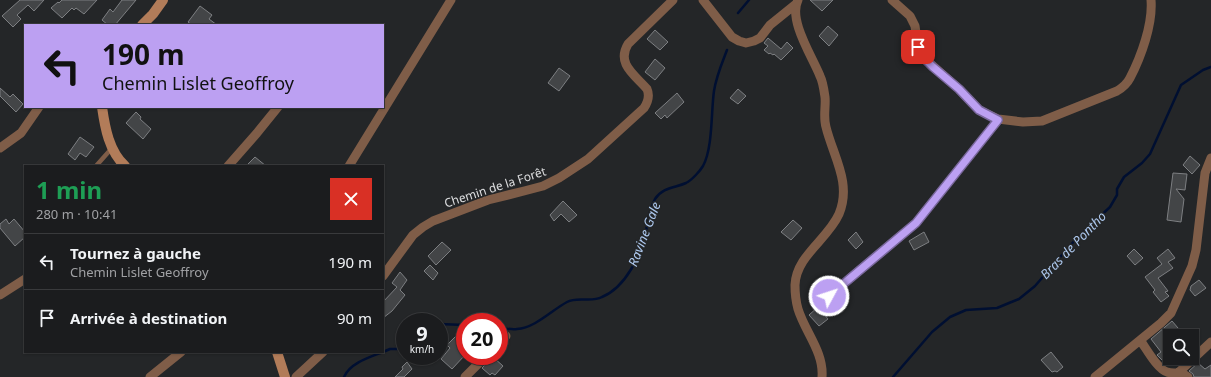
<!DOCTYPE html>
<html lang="fr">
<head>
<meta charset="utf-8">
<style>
  :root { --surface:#1b1c1e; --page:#28292b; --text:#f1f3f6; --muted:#a0a1a4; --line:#393a3c }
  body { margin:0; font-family:"Noto Sans",sans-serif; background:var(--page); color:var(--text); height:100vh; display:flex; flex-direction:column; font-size:15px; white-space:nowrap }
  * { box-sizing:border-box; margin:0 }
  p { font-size:13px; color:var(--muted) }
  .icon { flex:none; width:22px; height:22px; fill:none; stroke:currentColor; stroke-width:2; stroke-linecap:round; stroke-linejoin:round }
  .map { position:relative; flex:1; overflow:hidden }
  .details { position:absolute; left:24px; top:165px; width:360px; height:188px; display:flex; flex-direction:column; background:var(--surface); border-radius:0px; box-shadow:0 1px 3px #0004,0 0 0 1px var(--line) }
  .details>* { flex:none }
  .guide { position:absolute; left:24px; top:24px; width:360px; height:84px; border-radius:0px; box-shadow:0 1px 3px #0004,0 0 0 1px var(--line); background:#bca0f2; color:#111; overflow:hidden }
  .tools { position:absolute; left:1163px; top:329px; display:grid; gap:8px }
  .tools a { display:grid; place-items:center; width:36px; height:36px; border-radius:0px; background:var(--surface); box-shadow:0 1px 3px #0004,0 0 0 1px var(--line); font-size:20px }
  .speed { position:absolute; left:396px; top:313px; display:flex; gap:8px; font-size:20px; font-weight:700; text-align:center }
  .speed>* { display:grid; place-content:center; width:52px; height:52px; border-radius:50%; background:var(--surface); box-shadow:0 1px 3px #0004,0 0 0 1px var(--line); line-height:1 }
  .speed small { font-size:10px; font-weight:400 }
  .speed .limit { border:6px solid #d22; background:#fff; color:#111 }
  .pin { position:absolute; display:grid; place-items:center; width:34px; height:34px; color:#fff; margin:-17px; border-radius:8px; box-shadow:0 2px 6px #0006 }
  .me { position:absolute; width:44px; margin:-22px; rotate:50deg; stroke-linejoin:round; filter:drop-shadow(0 0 3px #0008) }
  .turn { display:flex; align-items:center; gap:14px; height:84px; padding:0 12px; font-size:18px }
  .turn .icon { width:52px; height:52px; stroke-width:2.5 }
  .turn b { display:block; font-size:28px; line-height:34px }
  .round { display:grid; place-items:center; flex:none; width:42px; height:42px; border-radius:0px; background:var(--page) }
  .head { display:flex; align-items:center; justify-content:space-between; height:68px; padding:0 12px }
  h1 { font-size:24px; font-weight:700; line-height:30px; color:#1e9e55 }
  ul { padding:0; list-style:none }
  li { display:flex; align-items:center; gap:12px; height:56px; padding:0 12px; border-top:1px solid var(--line) }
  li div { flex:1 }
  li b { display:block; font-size:15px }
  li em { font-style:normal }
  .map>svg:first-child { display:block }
</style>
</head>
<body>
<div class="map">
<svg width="1211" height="377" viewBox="0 0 1211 377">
  <rect width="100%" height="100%" fill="#242628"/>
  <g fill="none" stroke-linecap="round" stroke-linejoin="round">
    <path stroke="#000f31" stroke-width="2.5" d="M738,13L749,0
      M439,324L465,325
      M499,328C505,328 511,330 517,329C535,328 552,310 567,302C578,296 591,303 602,297C626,287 641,255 646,231C648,220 649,210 655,199C663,187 675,188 686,183C692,180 700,171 703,166C713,148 711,111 714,91C716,77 722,63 727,50
      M383,352L390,349H405
      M344,377C350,363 370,357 383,352
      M893,377L932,332L950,317L966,310L997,308L1009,303L1019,299L1035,286L1075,240L1110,207L1117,195V189L1124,177L1142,163L1150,154L1181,85L1203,70L1211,67"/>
  </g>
  <path fill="#434547" stroke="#7d7f82" d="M20,0H44L34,11L28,5L17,15L21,19L13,27L2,16Z
    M62,0H97L84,14L76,8L74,10L72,8L62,18L51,8L58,2L59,3Z
    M122,0H136L115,25H108L102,20L110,9L113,12Z
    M810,0H833L822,11Z
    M200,6L212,15L209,19L217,25H192L188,22Z
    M828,26L838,35L829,46L819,36Z
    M655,30L668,42L660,50L647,39Z
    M768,38L781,49L787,42L793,48L781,60L774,54L773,55L770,53L769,54L764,50L768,46L764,43Z
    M655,59L665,68L655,80L645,72Z
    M559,68L570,76L559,91L548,83Z
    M0,88L10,97L13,94L23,104L16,112L0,96Z
    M738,89L746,96L738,104L730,98Z
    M677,93L684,102L667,118L665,115L661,119L655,113Z
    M136,112L141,117L140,119L151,129L143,139L126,123Z
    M80,137L94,147L86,157L80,153L75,160L68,154Z
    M1190,156L1200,165L1192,174L1183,165Z
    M255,157L266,166H246Z
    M1173,173L1187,174L1185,190L1176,189L1184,199L1181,222L1167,220Z
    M563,201L577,215L569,222L561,214L554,221L550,215Z
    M6,219L9,224L14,219L25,232V237L15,246L0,228V224Z
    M793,220L802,228L791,240L781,232Z
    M856,232L863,242L856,249L848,240Z
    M924,232L929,242L914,250L909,241Z
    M442,242L451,250L436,265L428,256Z
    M1134,249L1143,258L1135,265L1127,256Z
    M1168,249L1175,258L1168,262L1173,268L1158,278L1168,291L1165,292L1169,296L1161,302L1153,292L1155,290L1145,277L1162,264L1157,258Z
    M430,265L438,273L433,280L424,271Z
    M400,272L407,280L400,290L405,295L392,311L383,318V302L397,287L392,283Z
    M1199,280L1206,288L1195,296L1190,290L1191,286Z
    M818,307L828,319L819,326L809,315Z
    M1172,321L1178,328L1176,329L1183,336H1170V363L1167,365L1157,355L1161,352L1151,339Z
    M456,336L465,344V355L452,369L441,359L450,348L447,345Z
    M1051,352L1063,367L1057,372L1055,371L1052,372L1041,360Z
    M493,357L503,366L495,375L492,373L490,375L482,368Z
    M407,362L412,369L404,377H395L403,369L402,367Z
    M1198,363L1205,369L1211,365V377H1194L1193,374L1189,371Z"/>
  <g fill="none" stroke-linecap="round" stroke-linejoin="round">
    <path stroke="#7f5d48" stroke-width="4.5" d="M96,166L112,148
      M829,296L916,223L998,119"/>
    <path stroke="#7f5d48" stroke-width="9" d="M703,0L732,37L739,41L746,43L754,41L760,38L770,25L796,4
      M798,0C788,20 812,56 820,76C823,82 824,90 825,97C826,106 823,117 826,127C833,156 852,183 839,214C828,239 796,256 795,285C795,293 796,302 798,309C805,332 824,352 822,377
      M892,0L910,16L915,26L918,47L922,56L959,89L979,110L998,119L1023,122L1042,121L1117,91C1122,88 1127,84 1130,78C1141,57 1153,24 1151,0
      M0,148L21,133L39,107
      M228,166L257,133L278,107
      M349,166L451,0
      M383,276L413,235L423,227L433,221L488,200L524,191L543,186L559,178L588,159L644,108C648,102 650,96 647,89C635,75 616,64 628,44L673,0
      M0,295L25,279
      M1140,340C1146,348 1157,369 1167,372C1175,375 1179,370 1188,377
      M499,343L506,336
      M1179,372L1211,342
      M150,377L181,352
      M296,377L323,352
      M465,377L486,356
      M1095,377L1161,323L1171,313L1192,266L1196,250L1205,173L1211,158"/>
    <path stroke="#b27c59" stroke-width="10" d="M142,25L153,14L163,0
      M102,107C105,128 109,151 125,166
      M277,352L285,377"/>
  </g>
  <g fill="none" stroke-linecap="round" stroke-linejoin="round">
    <g stroke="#7a689d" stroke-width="10">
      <path id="route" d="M829,296L916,223L998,120L979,110L959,89L933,67L922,56L918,47"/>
    </g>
    <use href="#route" stroke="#bca0f2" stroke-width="7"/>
  </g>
  <g text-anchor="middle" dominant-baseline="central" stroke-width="3" stroke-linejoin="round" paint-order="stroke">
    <g font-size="12" fill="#dcdddf" stroke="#242628">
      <text transform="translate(495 187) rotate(-18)">Chemin de la Forêt</text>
    </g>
    <g font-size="13" font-style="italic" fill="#adc8ee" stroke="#242628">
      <text transform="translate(644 234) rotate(-69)">Ravine Gale</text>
      <text transform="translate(1073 245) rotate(-46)">Bras de Pontho</text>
    </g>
  </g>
</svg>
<div class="tools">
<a><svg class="icon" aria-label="search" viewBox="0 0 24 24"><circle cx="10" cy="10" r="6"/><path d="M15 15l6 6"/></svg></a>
</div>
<div class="speed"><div>9<small>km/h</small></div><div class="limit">20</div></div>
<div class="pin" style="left:918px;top:47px;background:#d93025"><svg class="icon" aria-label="arrive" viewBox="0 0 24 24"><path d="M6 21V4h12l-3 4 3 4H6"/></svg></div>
<svg class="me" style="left:829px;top:296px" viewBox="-20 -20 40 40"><circle r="17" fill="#bca0f2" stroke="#fff" stroke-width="3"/><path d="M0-11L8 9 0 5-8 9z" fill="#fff"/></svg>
<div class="guide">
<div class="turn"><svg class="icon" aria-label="left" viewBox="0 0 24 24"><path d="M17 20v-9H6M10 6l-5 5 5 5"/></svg><div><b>190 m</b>Chemin Lislet Geoffroy</div></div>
</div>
<section class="details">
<div class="head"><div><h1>1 min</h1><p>280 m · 10:41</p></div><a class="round" style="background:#d93025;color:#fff"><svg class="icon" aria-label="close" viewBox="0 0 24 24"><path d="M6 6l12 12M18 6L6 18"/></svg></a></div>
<ul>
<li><svg class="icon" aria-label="left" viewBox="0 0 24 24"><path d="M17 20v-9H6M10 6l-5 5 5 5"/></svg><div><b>Tournez à gauche</b><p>Chemin Lislet Geoffroy</p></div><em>190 m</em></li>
<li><svg class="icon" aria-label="arrive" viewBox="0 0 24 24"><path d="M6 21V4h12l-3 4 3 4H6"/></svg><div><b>Arrivée à destination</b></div><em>90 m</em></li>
</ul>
</section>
</div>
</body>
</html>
